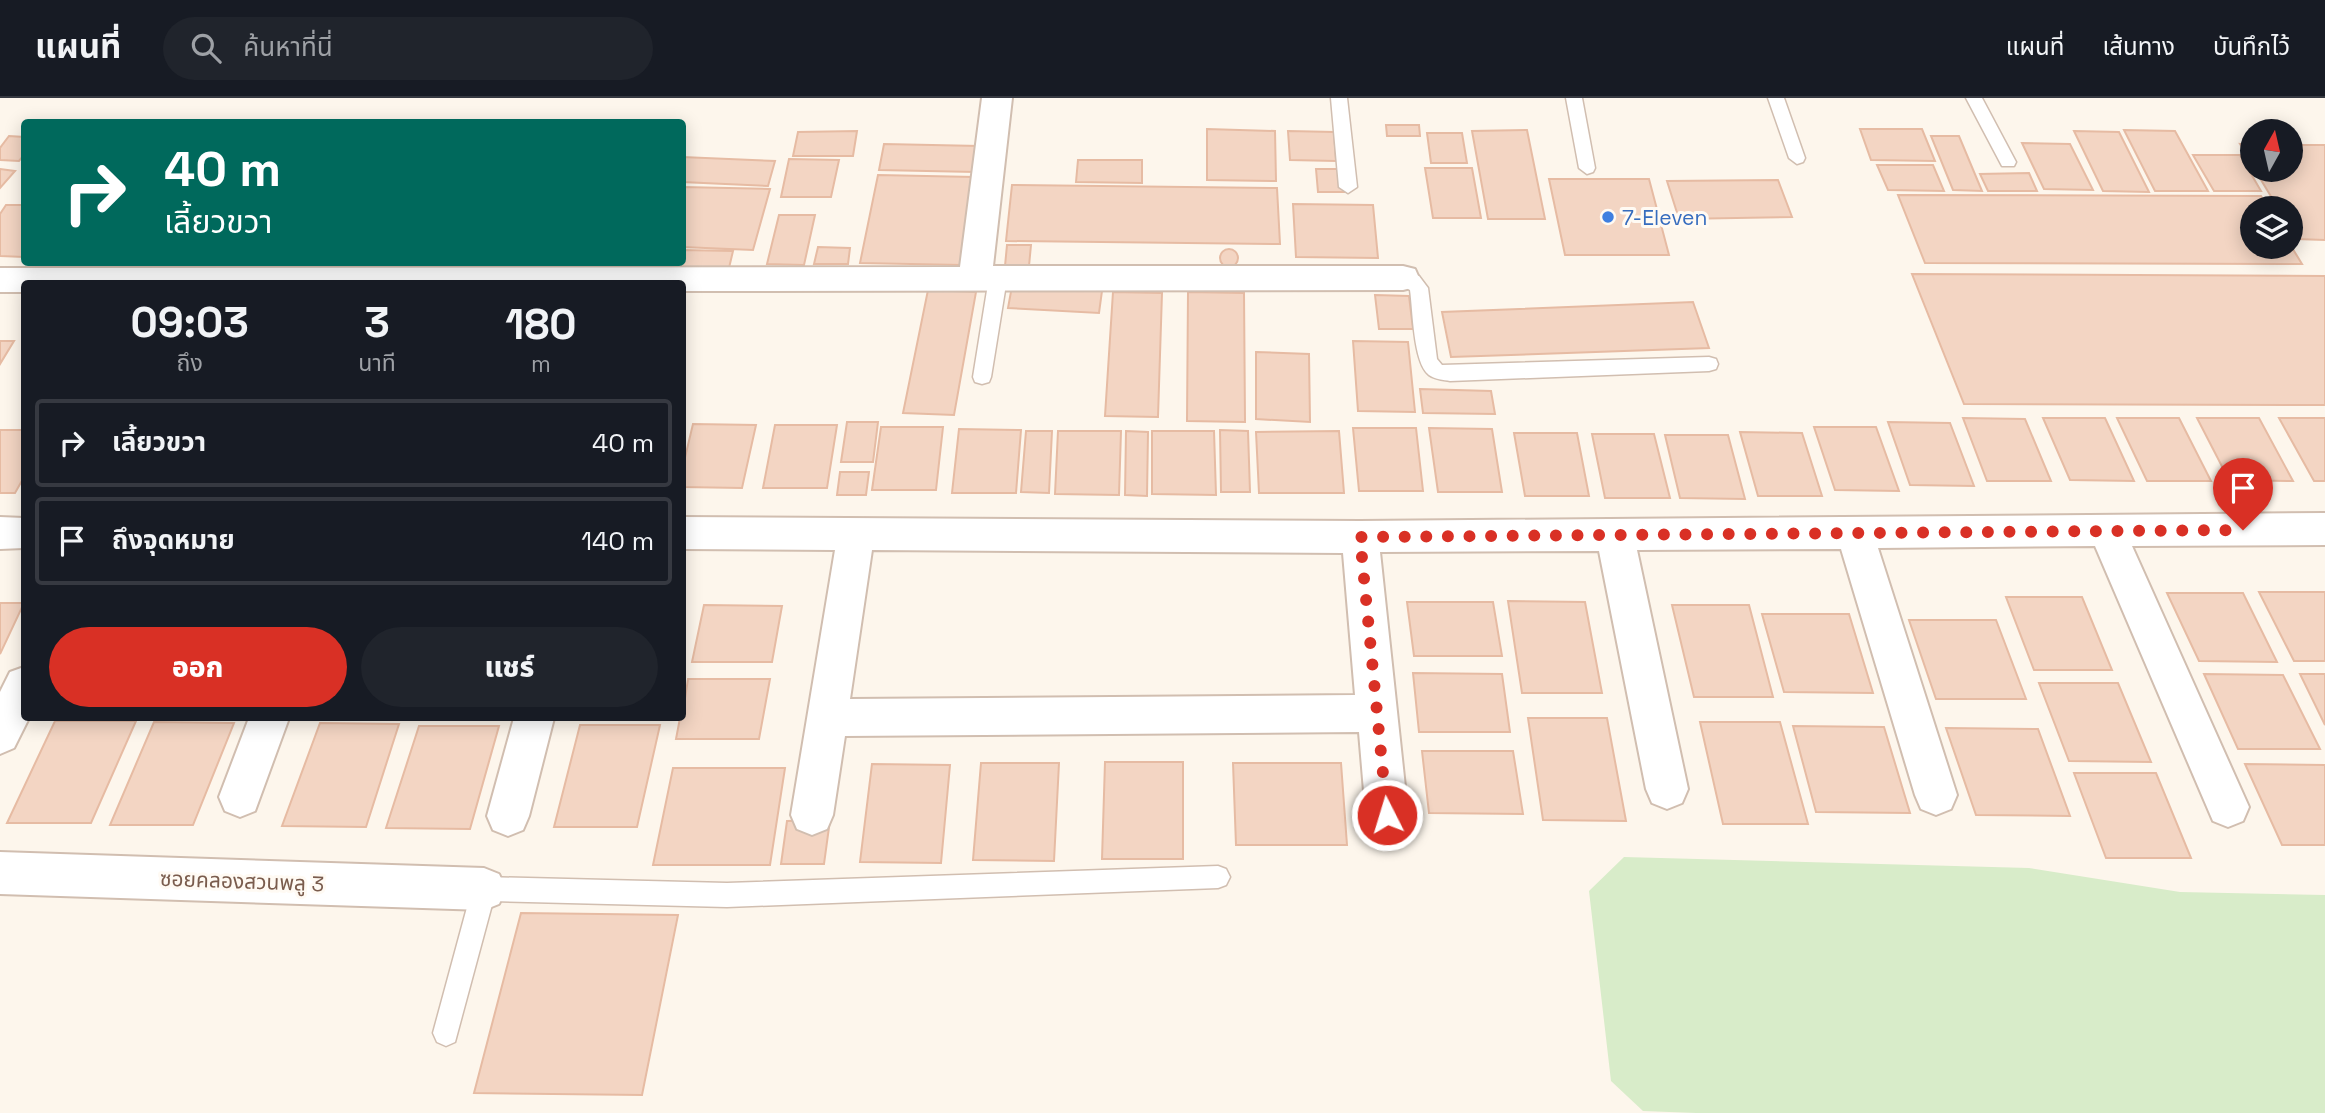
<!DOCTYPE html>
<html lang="th">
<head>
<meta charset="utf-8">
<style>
  :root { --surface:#171b24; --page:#20242c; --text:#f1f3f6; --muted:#9ea1a6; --line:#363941; --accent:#d93025 }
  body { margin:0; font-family:"Space Grotesk","Noto Sans Thai",sans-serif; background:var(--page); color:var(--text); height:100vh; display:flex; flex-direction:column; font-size:26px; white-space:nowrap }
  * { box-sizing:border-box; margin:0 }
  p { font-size:23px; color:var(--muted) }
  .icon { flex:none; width:38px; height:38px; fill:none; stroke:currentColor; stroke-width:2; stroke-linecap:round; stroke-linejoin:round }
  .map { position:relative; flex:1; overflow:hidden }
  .drawer { position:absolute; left:21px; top:182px; width:665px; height:441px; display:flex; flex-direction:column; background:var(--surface); border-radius:7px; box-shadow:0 4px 18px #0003 }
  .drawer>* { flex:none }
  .top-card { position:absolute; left:21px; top:21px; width:665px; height:147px; border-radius:7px; box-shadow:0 4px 18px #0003; background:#00695c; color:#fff; overflow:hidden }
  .needle { width:46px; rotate:8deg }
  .fabs { position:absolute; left:2240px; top:21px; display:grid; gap:14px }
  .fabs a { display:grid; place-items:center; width:63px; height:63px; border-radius:50%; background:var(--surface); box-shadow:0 4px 18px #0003; font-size:35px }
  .pin { position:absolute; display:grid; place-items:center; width:60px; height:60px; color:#fff; margin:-72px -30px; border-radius:50% 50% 50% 0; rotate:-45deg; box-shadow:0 0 7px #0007 }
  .pin .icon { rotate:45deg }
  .me { position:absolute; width:77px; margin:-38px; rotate:355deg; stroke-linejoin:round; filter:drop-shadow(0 0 5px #0008) }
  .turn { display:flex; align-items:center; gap:24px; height:147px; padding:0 28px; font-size:32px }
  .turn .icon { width:91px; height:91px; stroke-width:2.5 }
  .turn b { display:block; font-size:49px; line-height:60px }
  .eta { display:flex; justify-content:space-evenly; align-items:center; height:119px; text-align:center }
  .eta b { font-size:42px; font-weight:800; line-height:49px }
  .primary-button { display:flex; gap:14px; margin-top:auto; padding:14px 28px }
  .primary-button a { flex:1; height:80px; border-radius:42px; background:var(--accent); color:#fff; font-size:28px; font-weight:800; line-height:80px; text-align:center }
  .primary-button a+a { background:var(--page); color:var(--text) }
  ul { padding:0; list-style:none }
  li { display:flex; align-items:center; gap:21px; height:88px; margin:0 14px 10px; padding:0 14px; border:4px solid var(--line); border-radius:7px }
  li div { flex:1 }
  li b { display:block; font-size:26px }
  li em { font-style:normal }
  header { display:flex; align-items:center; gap:42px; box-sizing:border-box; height:98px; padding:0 35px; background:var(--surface); border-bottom:2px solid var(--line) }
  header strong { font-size:33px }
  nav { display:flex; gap:38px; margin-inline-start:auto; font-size:24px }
  .search { width:490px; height:63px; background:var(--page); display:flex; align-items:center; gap:18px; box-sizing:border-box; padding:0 24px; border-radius:38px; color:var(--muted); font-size:26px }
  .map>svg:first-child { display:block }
</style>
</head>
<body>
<header>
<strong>แผนที่</strong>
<div class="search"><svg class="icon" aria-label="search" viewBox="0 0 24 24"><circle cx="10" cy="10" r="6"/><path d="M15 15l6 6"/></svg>ค้นหาที่นี่</div>
<nav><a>แผนที่</a><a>เส้นทาง</a><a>บันทึกไว้</a></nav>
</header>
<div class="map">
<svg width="2325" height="1015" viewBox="0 0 2325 1015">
  <rect width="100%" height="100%" fill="#fdf6ec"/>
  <path fill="#d8ecc9" d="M1624,759L2029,770L2180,794L2325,797V1015H1696L1643,1013L1611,983L1589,793Z"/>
  <path fill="#f3d5c3" stroke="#e6bba3" stroke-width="2" d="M1386,27H1419L1420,38H1387Z
    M1207,31L1275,33L1276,83L1207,82Z
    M1860,31H1922L1935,63L1871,62Z
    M1527,32L1545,121H1488L1472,33Z
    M2124,32L2175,33L2208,93H2155Z
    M857,33L853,58H793L798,34Z
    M1288,33L1334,34L1336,63L1290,62Z
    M2074,33L2119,34L2149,94L2103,93Z
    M1427,35H1462L1467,65H1431Z
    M9,38L24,39V57L19,63L0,62V50Z
    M1931,38H1959L1982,93L1953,92Z
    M2022,45L2070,46L2093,92L2044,91Z
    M884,46L979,48L975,74L879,72Z
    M2240,46L2252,47V67Z
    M2291,47H2325V142L2296,141L2291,132V110H2278L2255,72H2291Z
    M2193,57H2240L2261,93H2214Z
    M682,59L775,63L768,88L682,84Z
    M789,61L839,62L831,99H781Z
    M1078,62H1142V85L1076,84Z
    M1877,67H1933L1944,93L1888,92Z
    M1425,70H1472L1481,120H1433Z
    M0,71L15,73L0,90Z
    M1316,71H1342L1344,94H1318Z
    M2029,75L2037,93H1988L1980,76Z
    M878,77L974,79L962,167L860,165Z
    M1549,81H1649L1669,157H1565Z
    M1778,82L1792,119L1679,121L1667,83Z
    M1012,87L1277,90L1280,146L1006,143Z
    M682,89L770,91L753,152L682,149Z
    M1898,97L2261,98L2268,110H2252V149L2291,148L2302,166L1925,165Z
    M1293,106L1373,107L1378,160L1296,159Z
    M6,107H24V159L0,158V116Z
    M779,117H815L804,167L767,166Z
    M1007,147H1031L1029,168H1005Z
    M818,149L850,150L848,166H814Z
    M1220 160a9 9 0 1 1 18 0a9 9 0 1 1-18 0Z
    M682,152L733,153L729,170L645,168L647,164H682Z
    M472,164H541L540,167Z
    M1912,176L2325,178V307L1964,306Z
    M1012,188L1102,193L1099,215L1008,210Z
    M928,192L976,194L954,317L903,315Z
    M1113,194L1162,195L1158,319L1105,318Z
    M1188,194L1244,195L1245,324L1187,323Z
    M1375,197L1409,198L1413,231H1379Z
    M1693,204L1709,250L1451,259L1442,214Z
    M0,243H14L0,266Z
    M1353,243L1408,244L1415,314L1358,313Z
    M1256,254L1309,256L1310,324L1256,321Z
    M1420,291L1491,293L1495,316L1423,315Z
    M1963,320L2025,321L2051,383H1987Z
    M2043,320H2105L2134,383L2070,382Z
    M2117,320H2179L2211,383H2147Z
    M2197,320H2259L2293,383L2229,382Z
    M2279,320H2325V383H2314Z
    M847,324H878L873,364H841Z
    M1888,324L1950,325L1974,388L1910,387Z
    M693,326L756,327L742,390L682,389V372Z
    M775,327H837L827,390H763Z
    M881,329H943L936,392H872Z
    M1814,329H1876L1899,393L1835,392Z
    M1353,330H1416L1423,393H1359Z
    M1429,330L1492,331L1502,394H1438Z
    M959,331L1021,332L1016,395H952Z
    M0,332H24V379L15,395H0Z
    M1220,332L1248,333L1250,394H1221Z
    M1026,333H1052L1049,395L1021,394Z
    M1058,333H1121L1119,397L1055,396Z
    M1126,333L1148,334L1147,398L1125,397Z
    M1152,333H1214L1216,397L1152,396Z
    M1339,333L1344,395H1259L1256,334Z
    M1740,334L1802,335L1822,398H1758Z
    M1514,335H1577L1589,398H1525Z
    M1592,336H1654L1670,400H1605Z
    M1665,337H1728L1745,401L1680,400Z
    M840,374H869L866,397H837Z
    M2259,494H2325V563H2294Z
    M2167,495H2243L2277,564L2199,563Z
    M2006,499H2082L2112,572H2034Z
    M1508,503L1585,504L1602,595H1522Z
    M1407,504H1493L1502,558H1414Z
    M0,505H24L0,556Z
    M704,507L782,508L772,564H692Z
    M1672,507H1749L1773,599H1694Z
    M1762,516H1849L1873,595L1784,594Z
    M1909,522H1996L2026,601H1936Z
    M1413,575L1502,576L1510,634H1419Z
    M2204,576L2283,577L2320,651H2238Z
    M2300,576H2325V627Z
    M688,581H770L759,641H676L680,620H682Z
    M2039,585H2118L2151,664L2069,663Z
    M1528,620H1607L1626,723L1543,722Z
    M55,623H136L91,725H7Z
    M154,624L234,625L193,727H110Z
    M1700,624H1780L1808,726H1723Z
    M320,625L399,626L366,729L282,728Z
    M580,627H660L637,729H554Z
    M419,628H499L470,731L386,730Z
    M1793,628L1884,629L1910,715L1816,714Z
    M1946,630L2038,631L2070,718L1976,717Z
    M1422,653H1513L1523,716L1429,715Z
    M1105,664H1183V761H1102Z
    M981,665H1059L1054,763L973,762Z
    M1233,665H1341L1347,747H1236Z
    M872,666L950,667L941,765L860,764Z
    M2245,666L2325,667V747H2282Z
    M673,670H785L770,767H653Z
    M2074,675H2156L2191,760H2106Z
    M830,722L824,766H781L787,723Z
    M521,815L678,817L642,997L474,995Z"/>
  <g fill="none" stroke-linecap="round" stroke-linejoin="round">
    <g stroke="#d1beb0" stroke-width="3">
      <path id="lane" d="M1331,0H1347L1357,89L1348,95L1339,89Z
        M1566,0H1582L1595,70L1593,74L1587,76L1579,70Z
        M1768,0H1784L1805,60L1803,64L1797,66L1789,60Z
        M1966,0H1982L2016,64L2014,68H2002Z
        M998,173L1004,175L1007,180L991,279L989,284L982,286L975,284L973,279L989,180L992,175Z
        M1403,173L1419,178L1428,190L1437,261L1442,267L1709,259L1716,261L1718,266L1716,271L1709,273L1450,283C1444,282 1434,281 1429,277C1413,265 1413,212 1410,192L1397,185L1394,180L1397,175Z
        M1218,768L1226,771L1230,779L1226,787L1218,790L727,809L493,803L455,944L446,948L437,944L433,935L472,791L476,783L484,779L727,785Z"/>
    </g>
    <g stroke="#d1beb0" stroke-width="4">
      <path id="street" d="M982,0H1012L993,168H1403L1415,171L1419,180L1415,189L1403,192L682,193V186H24V194H0V170L960,169Z
        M2325,415V447L2132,448L2249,709L2243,723L2228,729L2213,723L2095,448L1878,450L1957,697L1951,711L1936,717L1921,711L1915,697L1841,451L1637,452L1688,691L1682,705L1667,711L1652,705L1646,691L1599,453L1380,454L1408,717L1402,731L1387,737L1372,731L1366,717L1359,634L845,638L833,717L827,731L812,737L797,731L791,717L835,452L682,451V419L1360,423ZM872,452L1343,455L1355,597L850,601Z
        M0,419L24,420V450L0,451Z
        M24,569V620H29L14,650L0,656V594L10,574Z
        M249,620H289L255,713L240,719L225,713L219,699Z
        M514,620H554L529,718L523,732L508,738L493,732L487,718Z
        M0,754L484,770L499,776L506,791L499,806L484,812L0,796Z"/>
    </g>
    <use href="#lane" fill="#fff" fill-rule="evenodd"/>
    <use href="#street" fill="#fff" fill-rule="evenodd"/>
  </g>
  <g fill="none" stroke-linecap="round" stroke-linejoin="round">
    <path stroke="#d93025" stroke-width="12" stroke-dasharray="0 21.6" d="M1387,717L1360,439L2243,432"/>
  </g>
  <circle fill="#3f7fe0" stroke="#fffaf3" stroke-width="2.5" cx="1608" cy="119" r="7"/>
  <g text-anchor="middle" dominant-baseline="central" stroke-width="6" stroke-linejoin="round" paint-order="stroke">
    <g font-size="21" fill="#366cbe" stroke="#fffaf3" text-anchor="start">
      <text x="1622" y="119">7-Eleven</text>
    </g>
    <g font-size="21" fill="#7a5c4d" stroke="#fffaf3">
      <text transform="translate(242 783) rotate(2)">ซอยคลองสวนพลู 3</text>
    </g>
  </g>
</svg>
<div class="fabs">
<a><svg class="needle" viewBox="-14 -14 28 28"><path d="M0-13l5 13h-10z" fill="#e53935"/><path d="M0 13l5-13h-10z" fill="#9ea1a6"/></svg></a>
<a><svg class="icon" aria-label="layers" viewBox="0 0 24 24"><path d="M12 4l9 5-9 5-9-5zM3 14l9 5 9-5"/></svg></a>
</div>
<div class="pin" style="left:2243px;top:432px;background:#d93025"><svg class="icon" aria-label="arrive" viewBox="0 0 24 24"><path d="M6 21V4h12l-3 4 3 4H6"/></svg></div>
<svg class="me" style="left:1387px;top:717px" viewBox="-20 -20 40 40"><circle r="17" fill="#d93025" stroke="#fff" stroke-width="3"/><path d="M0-11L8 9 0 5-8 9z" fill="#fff"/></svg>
<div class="top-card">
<div class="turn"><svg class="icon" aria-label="right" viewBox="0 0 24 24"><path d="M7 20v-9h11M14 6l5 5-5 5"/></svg><div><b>40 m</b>เลี้ยวขวา</div></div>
</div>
<section class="drawer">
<div class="eta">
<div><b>09:03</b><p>ถึง</p></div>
<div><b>3</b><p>นาที</p></div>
<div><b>180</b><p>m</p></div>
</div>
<ul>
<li><svg class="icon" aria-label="right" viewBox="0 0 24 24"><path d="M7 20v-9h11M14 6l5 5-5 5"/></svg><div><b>เลี้ยวขวา</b></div><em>40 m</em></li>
<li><svg class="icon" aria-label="arrive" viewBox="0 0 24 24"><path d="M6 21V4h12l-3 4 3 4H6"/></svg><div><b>ถึงจุดหมาย</b></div><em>140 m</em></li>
</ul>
<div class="primary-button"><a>ออก</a><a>แชร์</a></div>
</section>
</div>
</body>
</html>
